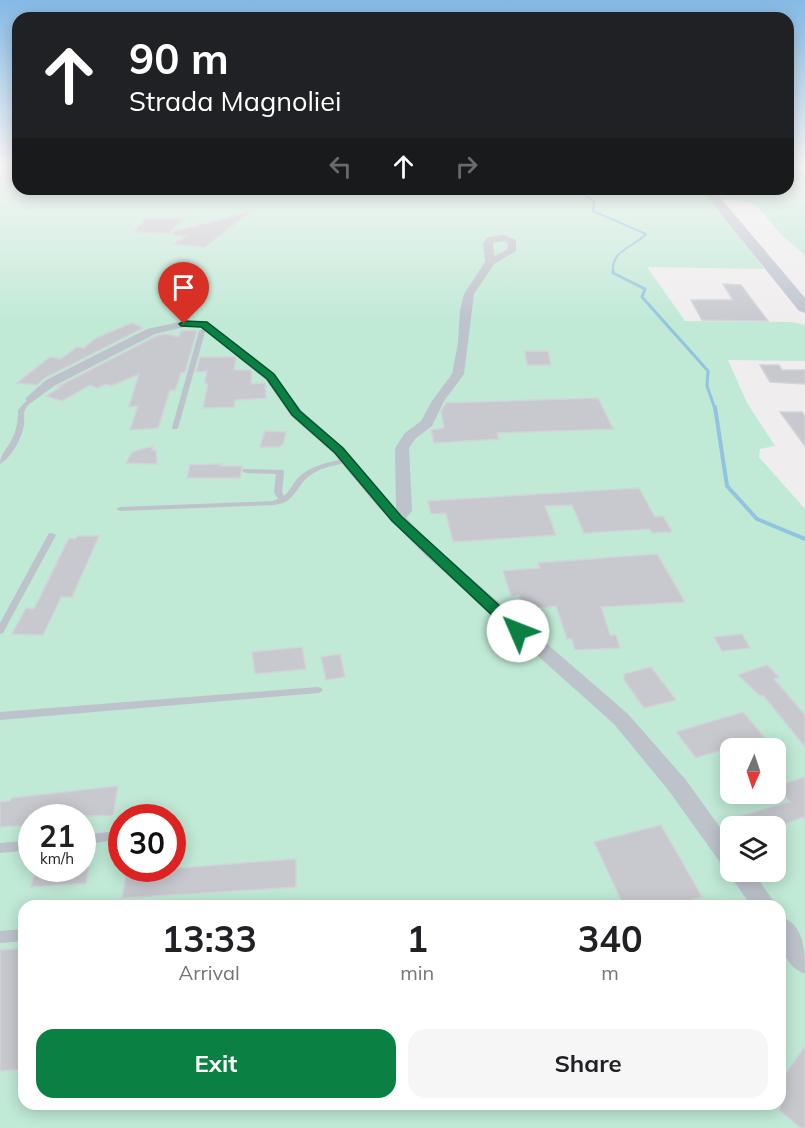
<!DOCTYPE html>
<html lang="en">
<head>
<meta charset="utf-8">
<style>
  :root { --surface:#fff; --page:#f6f6f6; --text:#202124; --muted:#757577; --accent:#0b8043 }
  body { margin:0; font-family:Mulish,sans-serif; background:var(--page); color:var(--text); height:100vh; display:flex; flex-direction:column; font-size:22px; white-space:nowrap }
  * { box-sizing:border-box; margin:0 }
  p { font-size:20px; color:var(--muted) }
  .icon { flex:none; width:33px; height:33px; fill:none; stroke:currentColor; stroke-width:2; stroke-linecap:round; stroke-linejoin:round }
  .map { position:relative; flex:1; overflow:hidden }
  .sheet { position:absolute; left:18px; top:900px; width:768px; height:210px; display:flex; flex-direction:column; background:var(--surface); border-radius:18px; box-shadow:0 3px 15px #0003 }
  .sheet>* { flex:none }
  .top-card { position:absolute; left:12px; top:12px; width:782px; height:183px; border-radius:18px; box-shadow:0 3px 15px #0003; background:#202124; color:#fff; overflow:hidden }
  .needle { width:39px; rotate:183deg }
  .tools { position:absolute; left:720px; top:738px; display:grid; gap:12px }
  .tools a { display:grid; place-items:center; width:66px; height:66px; border-radius:12px; background:var(--surface); box-shadow:0 3px 15px #0003; font-size:30px }
  .speed { position:absolute; left:18px; top:804px; display:flex; gap:12px; font-size:30px; font-weight:700; text-align:center }
  .speed>* { display:grid; place-content:center; width:78px; height:78px; border-radius:50%; background:var(--surface); box-shadow:0 3px 15px #0003; line-height:1 }
  .speed small { font-size:15px; font-weight:400 }
  .speed .limit { border:9px solid #d22; background:#fff; color:#111 }
  .pin { position:absolute; display:grid; place-items:center; width:51px; height:51px; color:#fff; margin:-62px -26px; border-radius:50% 50% 50% 0; rotate:-45deg; box-shadow:0 0 6px #0007 }
  .pin .icon { rotate:45deg }
  .me { position:absolute; width:66px; margin:-33px; rotate:314deg; stroke-linejoin:round; filter:drop-shadow(0 0 4px #0008) }
  .turn { display:flex; align-items:center; gap:21px; height:126px; padding:0 18px; font-size:27px }
  .turn .icon { width:78px; height:78px; stroke-width:2.5 }
  .turn b { display:block; font-size:42px; line-height:51px }
  .lanes { display:flex; align-items:center; height:57px; padding:0 18px; background:#0003; justify-content:center; gap:30px; direction:ltr }
  .lanes .off { opacity:.35 }
  .eta { display:flex; justify-content:space-evenly; align-items:center; height:102px; text-align:center }
  .eta b { font-size:36px; font-weight:700; line-height:42px }
  .cta { display:flex; gap:12px; margin-top:auto; padding:12px 18px }
  .cta a { flex:1; height:69px; border-radius:18px; background:var(--accent); color:#fff; font-size:24px; font-weight:700; line-height:69px; text-align:center }
  .cta a+a { background:var(--page); color:var(--text) }
  .map>svg:first-child { display:block }
</style>
</head>
<body>
<div class="map">
<svg width="805" height="1128" viewBox="0 0 805 1128">
  <rect width="100%" height="100%" fill="#efeded"/>
  <path fill="#c0e9d6" fill-rule="evenodd" d="M0,166H18V189H788V166H805V256C797,247 788,241 780,233C749,199 763,201 713,200L764,269L647,267L685,321L792,322L805,325V361L728,360L747,403L775,446L760,449L759,457L805,509V1128H0ZM730,748H776V794H730ZM32,818H82V868H32ZM122,818H172V868H122ZM730,826H776V872H730ZM24,906H780V1104H24Z"/>
  <g fill="none" stroke-linecap="round" stroke-linejoin="round">
    <path stroke="#92c4e1" stroke-width="2" d="M582,189L580,192L594,201L593,211L646,234C633,248 611,250 613,272"/>
    <path stroke="#92c4e1" stroke-width="3" d="M613,270V273L645,289L642,297L708,371L707,386L715,409"/>
    <path stroke="#92c4e1" stroke-width="4" d="M715,407L727,486L757,519L805,539"/>
  </g>
  <path fill="#c7c9cf" stroke="#d2d3d8" stroke-width="1.5" d="M250,212L205,247L174,244L186,236L173,235L172,232Z
    M146,218L183,219L169,233L134,232Z
    M723,284L741,285L768,321L702,320L691,300H733Z
    M132,323L143,328L45,378L37,385L17,383L50,357L61,359L77,347L84,348L96,338Z
    M197,330L185,372L181,373L175,390H170L158,428L130,430L138,406L129,407L139,374L111,386L106,384L97,388L90,385L62,401L46,396L61,387H57L156,336L165,334L179,337L181,331Z
    M525,351H548L551,365H527Z
    M200,357H233L236,358L234,370H250L252,372L251,384L265,383L266,398L235,400L234,407L203,408L208,384L205,383L207,371L196,372Z
    M760,365H779L782,370H805V384L770,382Z
    M598,398L613,429L497,433L499,439L434,443L431,430L444,428L441,411L446,403Z
    M780,412H802L805,417V446Z
    M265,431L286,432L283,444L279,447H260Z
    M153,446L152,450H156L157,464L126,463L132,452Z
    M221,464L220,466H242L240,478H187L190,465Z
    M639,488L655,517L663,516L672,532L652,533L650,529L584,533L572,505L545,506L556,535L453,542L446,513L431,514L428,501Z
    M78,536H99L72,597H61L43,635L12,634L26,608L34,609L69,538L75,539Z
    M657,554L685,602L601,607L610,635H616L620,648L575,650L572,639H567L556,606L524,609L519,595L511,596L503,571L540,568L538,563Z
    M742,634L750,648L722,651L714,637Z
    M302,647L306,669L255,674L252,652Z
    M340,654L345,677L326,680L321,657Z
    M767,665L779,677L774,679L805,715V747L763,695L760,696L738,675Z
    M651,667L676,700L644,708L624,680V674Z
    M743,712L764,737L696,758L676,732Z
    M805,777V820L803,817L780,826H748L740,816L790,802L777,786Z
    M118,786L113,815L32,818V825L0,827V802L10,801L11,798Z
    M661,825L702,897L669,906H624L594,842Z
    M296,859V887L122,898L127,870L180,868Z
    M36,868H89L86,883L31,887Z
    M24,948V1063L23,1069L0,1071V950Z
    M805,1046V1128H801L780,1111V1082Z"/>
  <g fill="none" stroke-linecap="round" stroke-linejoin="round">
    <path fill="#bdc2cb" fill-rule="evenodd" d="M207,327L212,328L205,332L178,428L177,429H173L172,428L199,331Z
      M31,397L34,399C32,402 26,406 25,410C23,413 25,420 24,424C22,438 12,457 0,464C0,454 8,448 12,439C17,429 18,420 18,410L29,398Z
      M347,458L351,460L350,462C336,465 321,467 309,476C299,484 294,499 283,503C280,504 277,504 274,505L120,511L116,509L120,507L273,501L278,499L274,492L276,474L246,473L242,471L243,469L283,470L284,472L282,492L284,496C290,491 293,483 299,477C311,465 331,462 347,458Z
      M49,533H52L56,535L4,631L3,633L0,634V623Z
      M318,687L321,688L323,690L321,692L318,693L0,720V712Z
      M117,831L121,833V839L82,845V835Z
      M32,840V850L0,853V843Z
      M24,929V941L0,943V931Z"/>
    <path fill="#bdc2cb" fill-rule="evenodd" d="M504,235L516,240V251L494,264L474,294L464,374L444,401L432,426L415,439L409,448L412,511L406,518L437,549L628,714L685,779L730,841V872H753L777,906H751L728,872L730,868L722,865L669,791L614,724L425,555L378,507L334,454L291,416L266,380L200,327H184L155,334L54,386L31,403L25,399L46,380L147,329L184,321L207,322L274,374L301,410L344,448L396,509L395,448L405,433L421,421L432,401L452,374L458,343L460,310L464,294L485,262L483,243L488,237ZM503,241L508,243L507,250L494,256L493,243Z
      M780,916C805,925 805,951 805,974C780,964 780,939 780,916Z"/>
    <path fill="#bdc3cf" fill-rule="evenodd" d="M701,189H713L805,298V313L799,311Z"/>
  </g>
  <linearGradient id="sky" x2="0" y2="1"><stop stop-color="#85bae5"/><stop offset="0.51" stop-color="#f8f7f7"/><stop offset="1" stop-color="#f8f7f7" stop-opacity="0"/></linearGradient>
  <rect width="805" height="324" fill="url(#sky)"/>
  <path fill="#0b8043" stroke="#07532c" stroke-width="1.5" d="M184,321L207,322L274,374L300,411L343,448L401,516L523,627L525,631L523,634H512L392,521L335,453L292,415L267,379L201,327L181,326L179,324Z"/>
</svg>
<div class="tools">
<a><svg class="needle" viewBox="-14 -14 28 28"><path d="M0-13l5 13h-10z" fill="#e53935"/><path d="M0 13l5-13h-10z" fill="#757577"/></svg></a>
<a><svg class="icon" aria-label="layers" viewBox="0 0 24 24"><path d="M12 4l9 5-9 5-9-5zM3 14l9 5 9-5"/></svg></a>
</div>
<div class="speed"><div>21<small>km/h</small></div><div class="limit">30</div></div>
<div class="pin" style="left:184px;top:324px;background:#d93025"><svg class="icon" aria-label="arrive" viewBox="0 0 24 24"><path d="M6 21V4h12l-3 4 3 4H6"/></svg></div>
<svg class="me" style="left:518px;top:631px" viewBox="-20 -20 40 40"><circle r="19" fill="#fff"/><path d="M0-13L10 11 0 6-10 11z" fill="#0b8043"/></svg>
<div class="top-card">
<div class="turn"><svg class="icon" aria-label="ahead" viewBox="0 0 24 24"><path d="M12 20V5M6 11l6-6 6 6"/></svg><div><b>90 m</b>Strada Magnoliei</div></div>
<div class="lanes"><svg class="icon off" aria-label="left" viewBox="0 0 24 24"><path d="M17 20v-9H6M10 6l-5 5 5 5"/></svg><svg class="icon" aria-label="ahead" viewBox="0 0 24 24"><path d="M12 20V5M6 11l6-6 6 6"/></svg><svg class="icon off" aria-label="right" viewBox="0 0 24 24"><path d="M7 20v-9h11M14 6l5 5-5 5"/></svg></div>
</div>
<section class="sheet">
<div class="eta">
<div><b>13:33</b><p>Arrival</p></div>
<div><b>1</b><p>min</p></div>
<div><b>340</b><p>m</p></div>
</div>
<div class="cta"><a>Exit</a><a>Share</a></div>
</section>
</div>
</body>
</html>
